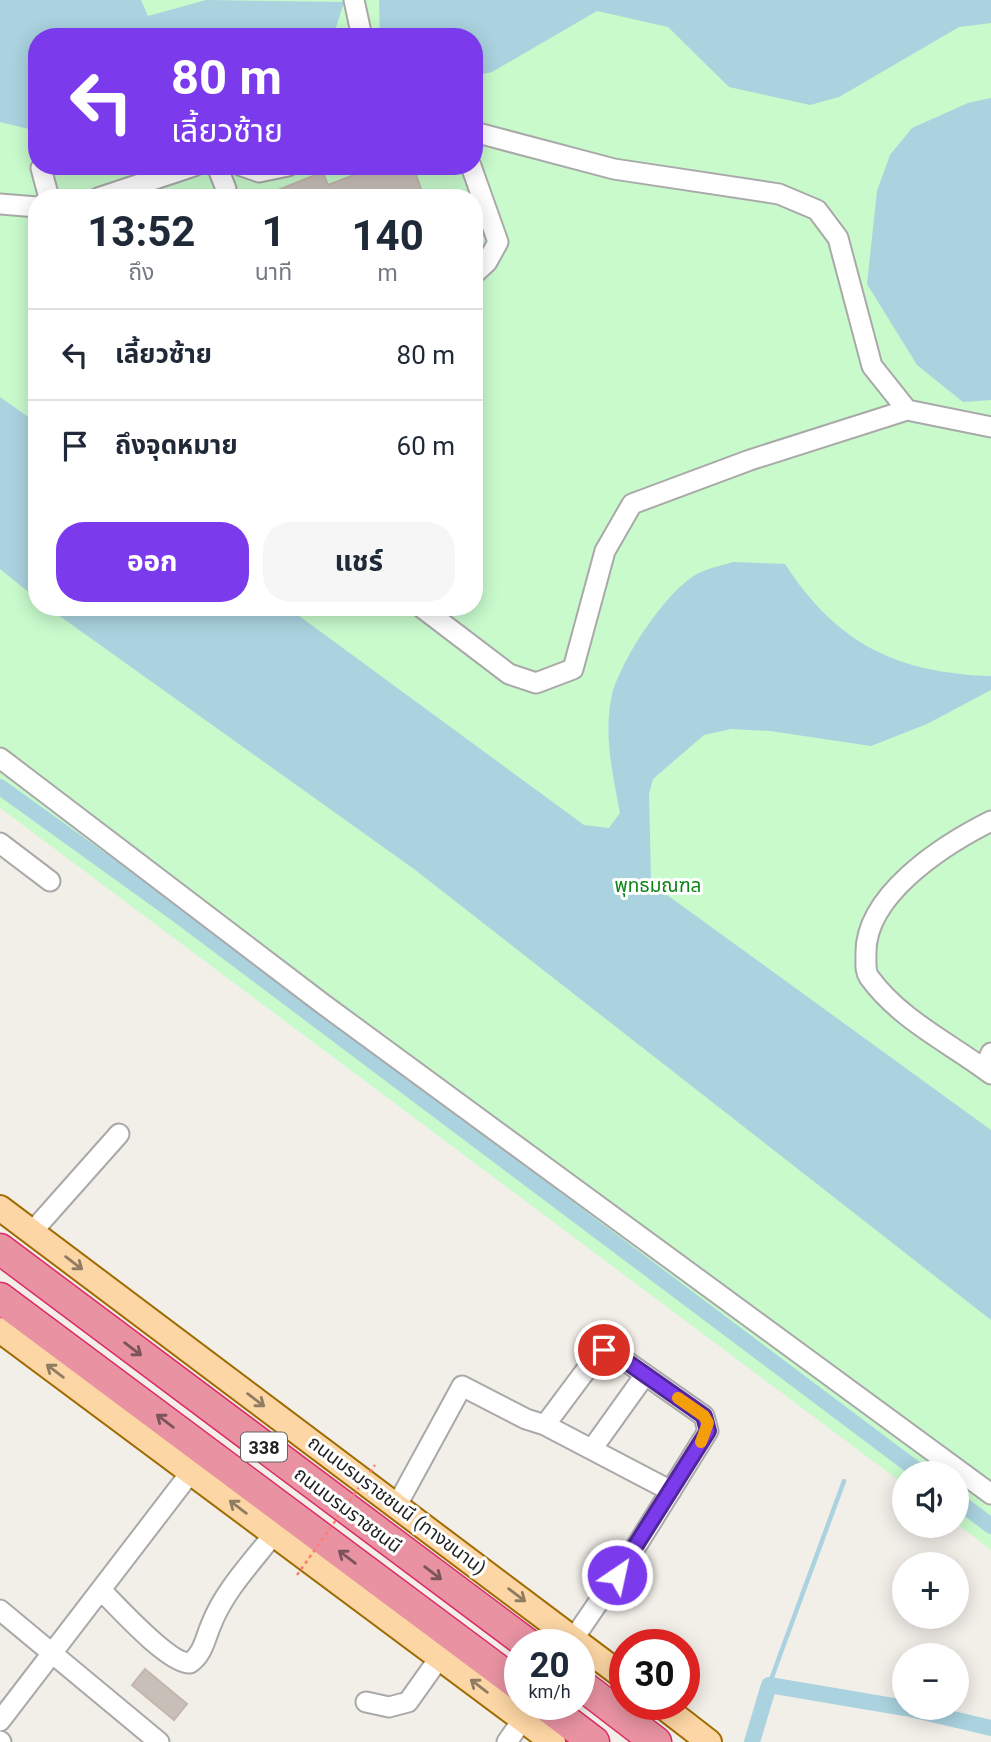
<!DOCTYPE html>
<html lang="th">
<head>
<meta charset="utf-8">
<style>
  :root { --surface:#fff; --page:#f6f6f7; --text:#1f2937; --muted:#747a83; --line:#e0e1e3; --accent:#7c3aed }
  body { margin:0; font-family:Roboto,"Noto Sans Thai",sans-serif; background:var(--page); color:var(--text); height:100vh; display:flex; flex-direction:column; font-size:26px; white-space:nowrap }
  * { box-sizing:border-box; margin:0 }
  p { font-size:23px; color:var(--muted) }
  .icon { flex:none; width:38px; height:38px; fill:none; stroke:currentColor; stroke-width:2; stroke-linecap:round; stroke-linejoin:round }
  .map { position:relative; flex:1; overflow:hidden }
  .panel { position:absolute; left:28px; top:189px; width:455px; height:427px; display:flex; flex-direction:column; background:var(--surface); border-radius:28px; box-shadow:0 4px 18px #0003 }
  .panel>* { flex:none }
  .top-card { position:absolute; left:28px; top:28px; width:455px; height:147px; border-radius:28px; box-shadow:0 4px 18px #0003; background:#7c3aed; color:#fff; overflow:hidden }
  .buttons { position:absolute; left:892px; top:1461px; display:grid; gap:14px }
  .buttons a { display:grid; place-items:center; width:77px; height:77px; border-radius:50%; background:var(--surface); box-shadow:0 4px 18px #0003; font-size:35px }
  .speed { position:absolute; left:504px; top:1629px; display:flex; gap:14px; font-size:35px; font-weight:700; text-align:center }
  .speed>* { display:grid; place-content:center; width:91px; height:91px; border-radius:50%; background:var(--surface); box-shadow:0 4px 18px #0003; line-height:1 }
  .speed small { font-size:18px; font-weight:400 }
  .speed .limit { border:10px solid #d22; background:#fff; color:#111 }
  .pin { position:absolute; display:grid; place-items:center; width:60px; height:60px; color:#fff; margin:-30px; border:4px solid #fff; border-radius:50%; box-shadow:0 2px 7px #0007 }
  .me { position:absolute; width:77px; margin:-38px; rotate:34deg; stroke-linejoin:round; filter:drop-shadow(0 0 5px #0008) }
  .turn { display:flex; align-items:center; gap:24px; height:147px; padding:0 28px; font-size:32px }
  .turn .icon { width:91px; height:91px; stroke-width:2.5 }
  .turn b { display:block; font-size:49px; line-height:60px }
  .eta { display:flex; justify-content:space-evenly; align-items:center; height:119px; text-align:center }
  .eta b { font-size:42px; font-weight:700; line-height:49px }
  .cta { display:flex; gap:14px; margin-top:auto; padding:14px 28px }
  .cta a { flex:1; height:80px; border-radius:28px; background:var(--accent); color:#fff; font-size:28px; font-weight:700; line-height:80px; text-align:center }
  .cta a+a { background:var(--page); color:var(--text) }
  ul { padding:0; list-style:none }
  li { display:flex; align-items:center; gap:21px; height:91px; padding:0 28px; border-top:2px solid var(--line) }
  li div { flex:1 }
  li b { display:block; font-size:26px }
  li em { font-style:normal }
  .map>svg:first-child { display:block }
</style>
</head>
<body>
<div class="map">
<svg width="991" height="1742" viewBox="0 0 991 1742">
  <rect width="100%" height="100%" fill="#f2efe9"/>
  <path fill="#c8facc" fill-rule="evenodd" d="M0,0H991V1550L957,1524V1474H905V1485L0,808ZM37,37H474V166H37ZM37,198H474V607H37Z"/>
  <path fill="#aad3df" d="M0,0H141L148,16L206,0L344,2L333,37H37V131L0,122Z
    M379,0H991V23L959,27L839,97L810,105L729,87L668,27L597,11L492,72L474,76V37H380Z
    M991,98V400L963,402L917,365L867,284L877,191L890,155L912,128L968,103Z
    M0,397L37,423V599L0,569Z
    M733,562L785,564C837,644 897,673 991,676V690L927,724L871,746L770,731L731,729L704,735L653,779L649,794L651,878L663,892L991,1130V1320L414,869L47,607H287L584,825L609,828L620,813C613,776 603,733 612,695C621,660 665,592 697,574C708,568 721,566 733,562Z"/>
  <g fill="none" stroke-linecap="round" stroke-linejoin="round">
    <path stroke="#aad3df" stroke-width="4.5" d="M769,1685L844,1481"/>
    <path stroke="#aad3df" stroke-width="16" d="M0,787L178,915L922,1474
      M957,1500L991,1526
      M906,1708L991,1728
      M752,1742L769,1685L905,1708"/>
  </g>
  <path fill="#c7bfb8" stroke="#c4b6ab" stroke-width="2" d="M364,166H413L424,198H258L323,172L328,185L365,171Z
    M145,1669L187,1704L174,1720L132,1685Z"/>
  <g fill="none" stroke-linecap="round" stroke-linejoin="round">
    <g stroke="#a9a9a9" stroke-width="23">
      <path id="minor" d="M354,0L362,37
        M474,132L614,169L779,194L817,210L838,238L872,366L907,410L991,427
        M217,166L226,189
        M242,166L259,172L288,166
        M471,166L498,242L487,262L474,274
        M41,168L49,198
        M98,198L194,166
        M0,204L37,207
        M421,607L509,674L536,683L573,669L605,551L632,504L750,460L907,410
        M0,758L323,1004L991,1494
        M991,821C943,845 863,896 866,956C866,964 865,971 869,977C900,1020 950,1043 991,1074
        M0,843L50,881
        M984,1069L991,1053
        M32,1232L119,1134
        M545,1425L598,1354L610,1350L704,1416L708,1431L632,1553L574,1638
        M592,1449L645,1375
        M397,1505L462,1386L526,1419L545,1425L671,1491
        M101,1590C118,1607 169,1664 190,1663C203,1654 205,1639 211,1625C224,1591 252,1562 274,1534
        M0,1610L159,1742
        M366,1702L389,1707L408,1702L440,1657
        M0,1721L191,1472
        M0,1741L1,1742
        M507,1742L523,1719"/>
    </g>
    <g stroke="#a06b00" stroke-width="28">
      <path id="major" d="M0,1208L625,1678
        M0,1330L553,1742
        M660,1704L709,1742"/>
    </g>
    <g stroke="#dc2a67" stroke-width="33">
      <path id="highway" d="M0,1249L529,1645
        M0,1298L520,1686
        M579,1683L656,1742
        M544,1704L594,1742"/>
    </g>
    <use href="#minor" stroke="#fff" stroke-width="19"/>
    <use href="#major" stroke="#fcd6a4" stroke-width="24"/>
    <use href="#highway" stroke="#e892a2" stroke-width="30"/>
    <path stroke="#fa8072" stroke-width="2.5" stroke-dasharray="3.5 3.5" stroke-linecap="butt" d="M297,1575L375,1465"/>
  </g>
  <defs><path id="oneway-shaft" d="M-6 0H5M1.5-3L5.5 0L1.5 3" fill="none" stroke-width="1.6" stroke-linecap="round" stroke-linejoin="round" transform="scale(1.75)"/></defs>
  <g stroke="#8f7c63">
    <use href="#oneway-shaft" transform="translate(74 1263) rotate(37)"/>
    <use href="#oneway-shaft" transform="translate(55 1371) rotate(-143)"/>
    <use href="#oneway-shaft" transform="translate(256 1400) rotate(37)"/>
    <use href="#oneway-shaft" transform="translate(238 1507) rotate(-143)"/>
    <use href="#oneway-shaft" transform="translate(517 1595) rotate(37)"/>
    <use href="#oneway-shaft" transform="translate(479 1686) rotate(-143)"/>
  </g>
  <g stroke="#7b545c">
    <use href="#oneway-shaft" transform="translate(133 1349) rotate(37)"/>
    <use href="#oneway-shaft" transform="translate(165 1421) rotate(-143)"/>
    <use href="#oneway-shaft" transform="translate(347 1557) rotate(-143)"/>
    <use href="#oneway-shaft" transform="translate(433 1573) rotate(37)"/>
  </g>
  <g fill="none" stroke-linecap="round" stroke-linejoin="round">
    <g stroke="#51269a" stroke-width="18">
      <path id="route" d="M604,1350H610L704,1416L708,1431L617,1575"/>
    </g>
    <use href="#route" stroke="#7c3aed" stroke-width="12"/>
    <path stroke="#f59e0b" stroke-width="12" d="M678,1398L704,1416L708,1423L701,1442"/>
  </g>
  <g text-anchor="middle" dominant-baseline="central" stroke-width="6" stroke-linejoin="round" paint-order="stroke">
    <rect fill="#fff" stroke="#646464" stroke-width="2" x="241" y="1432.5" width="46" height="29" rx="5"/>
    <g font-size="18" font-weight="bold" fill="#222">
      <text x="264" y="1447">338</text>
    </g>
    <g font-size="19" fill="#0c8416" stroke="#fff">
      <text x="658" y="885">พุทธมณฑล</text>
    </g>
    <g font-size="19" fill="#222" stroke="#fff">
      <text transform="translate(397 1505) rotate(37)">ถนนบรมราชชนนี (ทางขนาน)</text>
      <text transform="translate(348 1510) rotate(37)">ถนนบรมราชชนนี</text>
    </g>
  </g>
</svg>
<div class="buttons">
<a><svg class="icon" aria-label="sound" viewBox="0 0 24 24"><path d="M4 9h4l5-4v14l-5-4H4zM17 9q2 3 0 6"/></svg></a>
<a>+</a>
<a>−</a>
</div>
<div class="speed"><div>20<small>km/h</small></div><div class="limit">30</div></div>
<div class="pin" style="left:604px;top:1350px;background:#d93025"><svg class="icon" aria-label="arrive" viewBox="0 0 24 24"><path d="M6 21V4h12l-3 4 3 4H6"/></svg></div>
<svg class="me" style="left:617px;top:1575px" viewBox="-20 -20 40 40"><circle r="17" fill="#7c3aed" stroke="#fff" stroke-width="3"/><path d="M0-11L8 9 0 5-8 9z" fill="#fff"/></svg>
<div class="top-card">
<div class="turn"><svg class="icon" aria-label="left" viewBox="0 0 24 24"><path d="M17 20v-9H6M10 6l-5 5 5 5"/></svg><div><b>80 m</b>เลี้ยวซ้าย</div></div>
</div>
<section class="panel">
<div class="eta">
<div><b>13:52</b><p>ถึง</p></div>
<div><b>1</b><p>นาที</p></div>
<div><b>140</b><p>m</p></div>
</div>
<ul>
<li><svg class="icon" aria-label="left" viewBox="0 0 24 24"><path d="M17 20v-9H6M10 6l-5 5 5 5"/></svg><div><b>เลี้ยวซ้าย</b></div><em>80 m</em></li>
<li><svg class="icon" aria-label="arrive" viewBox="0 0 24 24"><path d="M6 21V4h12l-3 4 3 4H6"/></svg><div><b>ถึงจุดหมาย</b></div><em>60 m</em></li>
</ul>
<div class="cta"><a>ออก</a><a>แชร์</a></div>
</section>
</div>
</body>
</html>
